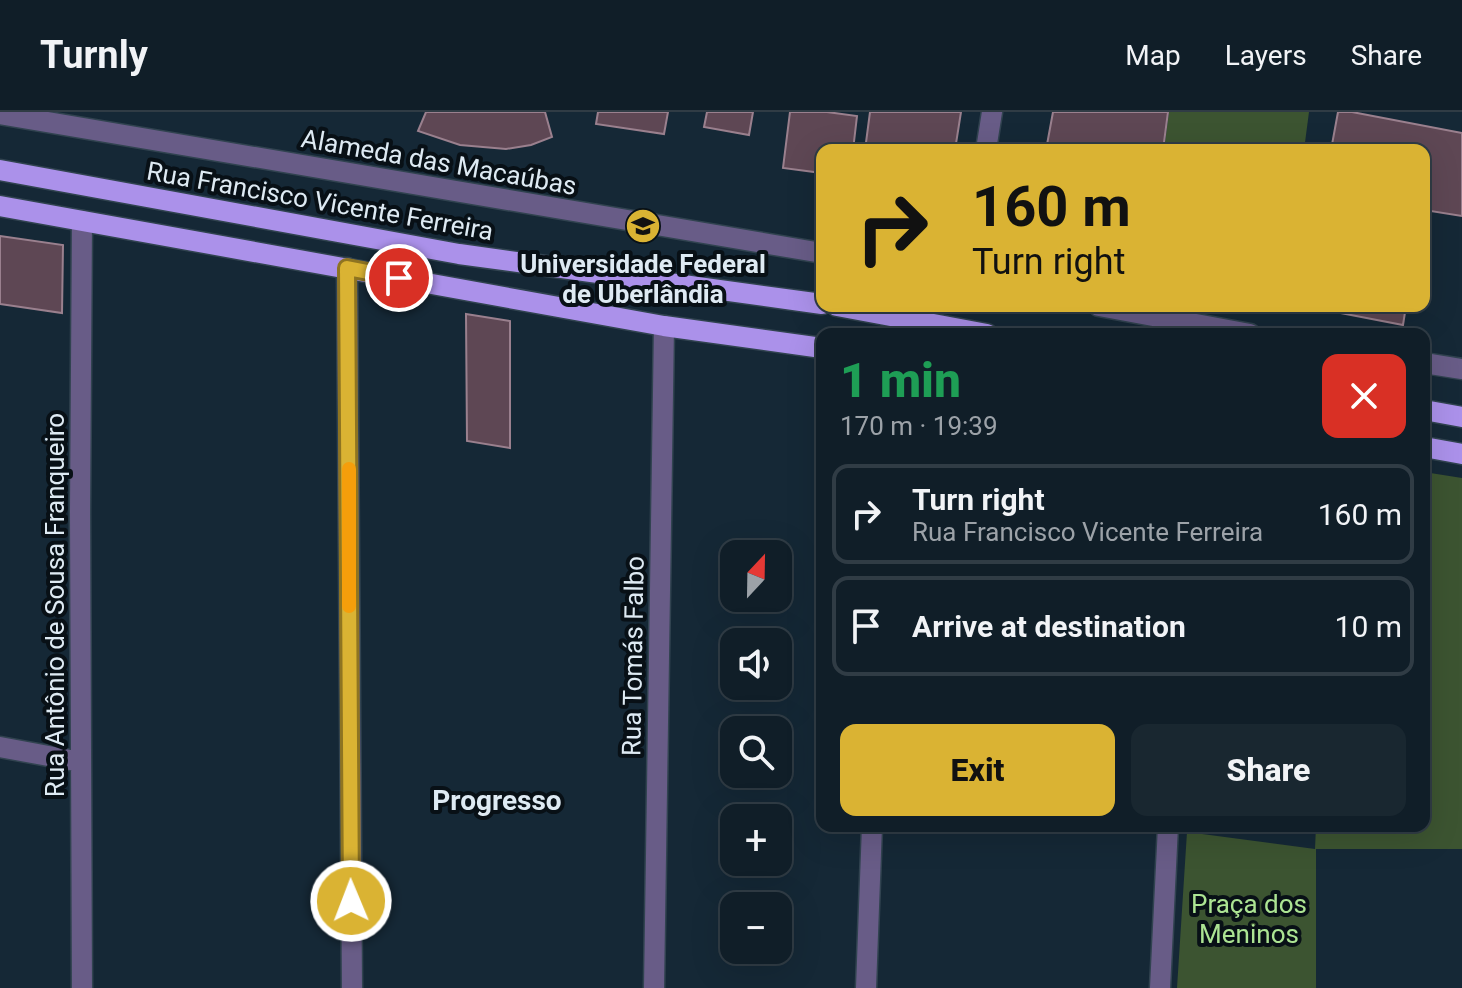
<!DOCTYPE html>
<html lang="en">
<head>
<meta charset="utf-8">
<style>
  :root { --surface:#101e28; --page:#192730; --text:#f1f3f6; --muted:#9ca2a8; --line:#303c45; --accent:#dab333 }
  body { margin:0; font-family:Roboto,sans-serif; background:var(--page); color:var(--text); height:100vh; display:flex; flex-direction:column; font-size:30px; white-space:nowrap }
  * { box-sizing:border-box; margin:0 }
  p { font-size:26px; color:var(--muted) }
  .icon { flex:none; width:44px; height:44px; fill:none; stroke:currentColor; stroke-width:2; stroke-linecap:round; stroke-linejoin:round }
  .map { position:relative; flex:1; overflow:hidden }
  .drawer { position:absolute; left:816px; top:216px; width:614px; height:504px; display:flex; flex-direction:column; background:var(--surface); border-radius:16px; box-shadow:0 8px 32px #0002,0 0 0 2px var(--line) }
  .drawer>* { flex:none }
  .top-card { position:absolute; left:816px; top:32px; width:614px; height:168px; border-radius:16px; box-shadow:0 8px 32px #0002,0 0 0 2px var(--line); background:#dab333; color:#111; overflow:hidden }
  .needle { width:52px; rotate:22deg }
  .controls { position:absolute; left:720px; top:428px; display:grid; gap:16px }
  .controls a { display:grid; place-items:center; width:72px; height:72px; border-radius:16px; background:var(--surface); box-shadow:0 8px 32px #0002,0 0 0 2px var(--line); font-size:40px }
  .pin { position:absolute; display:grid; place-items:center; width:68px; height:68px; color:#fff; margin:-34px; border:4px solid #fff; border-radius:50%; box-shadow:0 2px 8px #0007 }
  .me { position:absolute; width:88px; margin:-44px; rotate:359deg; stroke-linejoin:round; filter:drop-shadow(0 0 6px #0008) }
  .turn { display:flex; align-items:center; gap:28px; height:168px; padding:0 24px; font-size:36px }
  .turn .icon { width:104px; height:104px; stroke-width:2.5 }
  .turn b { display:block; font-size:56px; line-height:68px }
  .round { display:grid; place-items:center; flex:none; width:84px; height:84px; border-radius:16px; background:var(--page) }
  .head { display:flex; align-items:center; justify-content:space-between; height:136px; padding:0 24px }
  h1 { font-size:48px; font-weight:800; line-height:60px; color:#1e9e55 }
  .cta { display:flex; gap:16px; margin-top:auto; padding:16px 24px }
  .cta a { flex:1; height:92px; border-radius:16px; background:var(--accent); color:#111; font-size:32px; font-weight:800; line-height:92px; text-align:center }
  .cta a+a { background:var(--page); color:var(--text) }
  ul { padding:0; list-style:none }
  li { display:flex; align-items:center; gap:24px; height:100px; margin:0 16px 12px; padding:0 8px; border:4px solid var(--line); border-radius:16px }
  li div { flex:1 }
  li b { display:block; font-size:30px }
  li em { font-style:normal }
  header { display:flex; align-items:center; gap:48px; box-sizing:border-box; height:112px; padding:0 40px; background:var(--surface); border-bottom:2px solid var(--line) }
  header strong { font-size:38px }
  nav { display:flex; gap:44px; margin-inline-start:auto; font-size:28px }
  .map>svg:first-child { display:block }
</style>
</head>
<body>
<header>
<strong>Turnly</strong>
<nav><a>Map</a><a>Layers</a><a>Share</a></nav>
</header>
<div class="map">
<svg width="1462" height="876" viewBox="0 0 1462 876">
  <rect width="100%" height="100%" fill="#152836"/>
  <path fill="#3c5431" d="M1169,0H1309L1304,38H1164Z
    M1424,360L1462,366V737H1316V876H1177L1187,720L1315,737L1316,714H1424Z"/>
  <path fill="#5e4754" stroke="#9a808e" stroke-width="2" d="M426,0H545L552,25L531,33L506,37L460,33L418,19Z
    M598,0H668L664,22L596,12Z
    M707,0H753L749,23L704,15Z
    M790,0H827L857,4L853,38H822V61L783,56Z
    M870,0H961L955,38H865Z
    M1053,0H1168L1163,38H1046Z
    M1338,0H1352L1462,21V104L1424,98V38H1331Z
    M0,124L63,133L62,201L0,192Z
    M1331,194H1406L1403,213L1330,199Z
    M466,202L510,209V336L467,329Z"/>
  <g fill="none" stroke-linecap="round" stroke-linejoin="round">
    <g stroke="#314350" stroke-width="23">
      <path id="minor" d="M0,2L822,141
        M986,38L992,0
        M82,109L80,400L82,876
        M347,156L352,876
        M1099,194L1250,222
        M1424,251L1462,257
        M0,635L81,650
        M654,876L664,214
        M866,876L872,714
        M1160,876L1168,714"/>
    </g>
    <g stroke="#314350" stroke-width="23">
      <path id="major" d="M0,58L459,142L822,192
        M0,94L664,214L822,236
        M837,194L987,222
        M1424,298L1462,305
        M1424,335L1462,342"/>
    </g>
    <use href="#minor" stroke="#685c87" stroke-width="20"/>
    <use href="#major" stroke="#ab91ea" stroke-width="20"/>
  </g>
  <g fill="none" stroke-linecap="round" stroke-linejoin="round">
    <g stroke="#8e7421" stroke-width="20">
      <path id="route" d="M351,789L347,156L399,166"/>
    </g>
    <use href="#route" stroke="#dab333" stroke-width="14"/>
    <path stroke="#f59e0b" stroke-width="14" d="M349,357V494"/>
  </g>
  <defs>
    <g id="university-disc" transform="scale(1.8)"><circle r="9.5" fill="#dab333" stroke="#081016"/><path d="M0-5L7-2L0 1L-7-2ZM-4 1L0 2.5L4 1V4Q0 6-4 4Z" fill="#111"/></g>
  </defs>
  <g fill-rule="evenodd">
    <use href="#university-disc" x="643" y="114"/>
  </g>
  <g text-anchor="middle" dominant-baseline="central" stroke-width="8" stroke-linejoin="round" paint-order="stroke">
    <g font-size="26" fill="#deeaf3" stroke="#081016">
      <text transform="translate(439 50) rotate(10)">Alameda das Macaúbas</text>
      <text transform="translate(320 89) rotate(10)">Rua Francisco Vicente Ferreira</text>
      <text transform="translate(55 493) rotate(-90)">Rua Antônio de Sousa Franqueiro</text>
      <text transform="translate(633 544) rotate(-89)">Rua Tomás Falbo</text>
    </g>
    <g font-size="26" font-weight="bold" fill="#deeaf3" stroke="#081016">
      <text x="643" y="152">Universidade Federal<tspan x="643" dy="30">de Uberlândia</tspan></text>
    </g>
    <g font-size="26" fill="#ace493" stroke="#081016">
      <text x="1249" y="792">Praça dos<tspan x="1249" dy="30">Meninos</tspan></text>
    </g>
    <g font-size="28" font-weight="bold" fill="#deeaf3" stroke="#081016">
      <text x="497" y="688">Progresso</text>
    </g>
  </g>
</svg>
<div class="controls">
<a><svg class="needle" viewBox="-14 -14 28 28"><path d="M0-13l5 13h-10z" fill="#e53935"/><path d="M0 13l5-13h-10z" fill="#9ca2a8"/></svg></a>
<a><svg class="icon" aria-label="sound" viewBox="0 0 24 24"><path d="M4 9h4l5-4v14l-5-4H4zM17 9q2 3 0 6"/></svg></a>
<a><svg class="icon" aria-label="search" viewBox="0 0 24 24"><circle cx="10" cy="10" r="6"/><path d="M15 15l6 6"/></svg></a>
<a>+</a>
<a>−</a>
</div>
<div class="pin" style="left:399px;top:166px;background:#d93025"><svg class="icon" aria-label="arrive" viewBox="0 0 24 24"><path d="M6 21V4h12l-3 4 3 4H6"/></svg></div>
<svg class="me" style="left:351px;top:789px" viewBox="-20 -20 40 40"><circle r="17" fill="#dab333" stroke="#fff" stroke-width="3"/><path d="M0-11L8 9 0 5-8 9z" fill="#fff"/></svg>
<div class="top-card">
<div class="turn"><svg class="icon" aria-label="right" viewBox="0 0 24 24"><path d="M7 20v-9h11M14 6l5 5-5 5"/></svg><div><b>160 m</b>Turn right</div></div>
</div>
<section class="drawer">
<div class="head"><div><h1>1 min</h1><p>170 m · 19:39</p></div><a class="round" style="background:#d93025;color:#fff"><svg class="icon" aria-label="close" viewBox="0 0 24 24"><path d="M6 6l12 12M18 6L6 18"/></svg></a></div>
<ul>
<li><svg class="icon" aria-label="right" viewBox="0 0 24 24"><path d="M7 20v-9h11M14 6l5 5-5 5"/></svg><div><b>Turn right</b><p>Rua Francisco Vicente Ferreira</p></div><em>160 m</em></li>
<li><svg class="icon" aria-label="arrive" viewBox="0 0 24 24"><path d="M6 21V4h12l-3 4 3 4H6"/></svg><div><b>Arrive at destination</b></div><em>10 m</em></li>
</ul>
<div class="cta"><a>Exit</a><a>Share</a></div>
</section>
</div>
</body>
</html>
